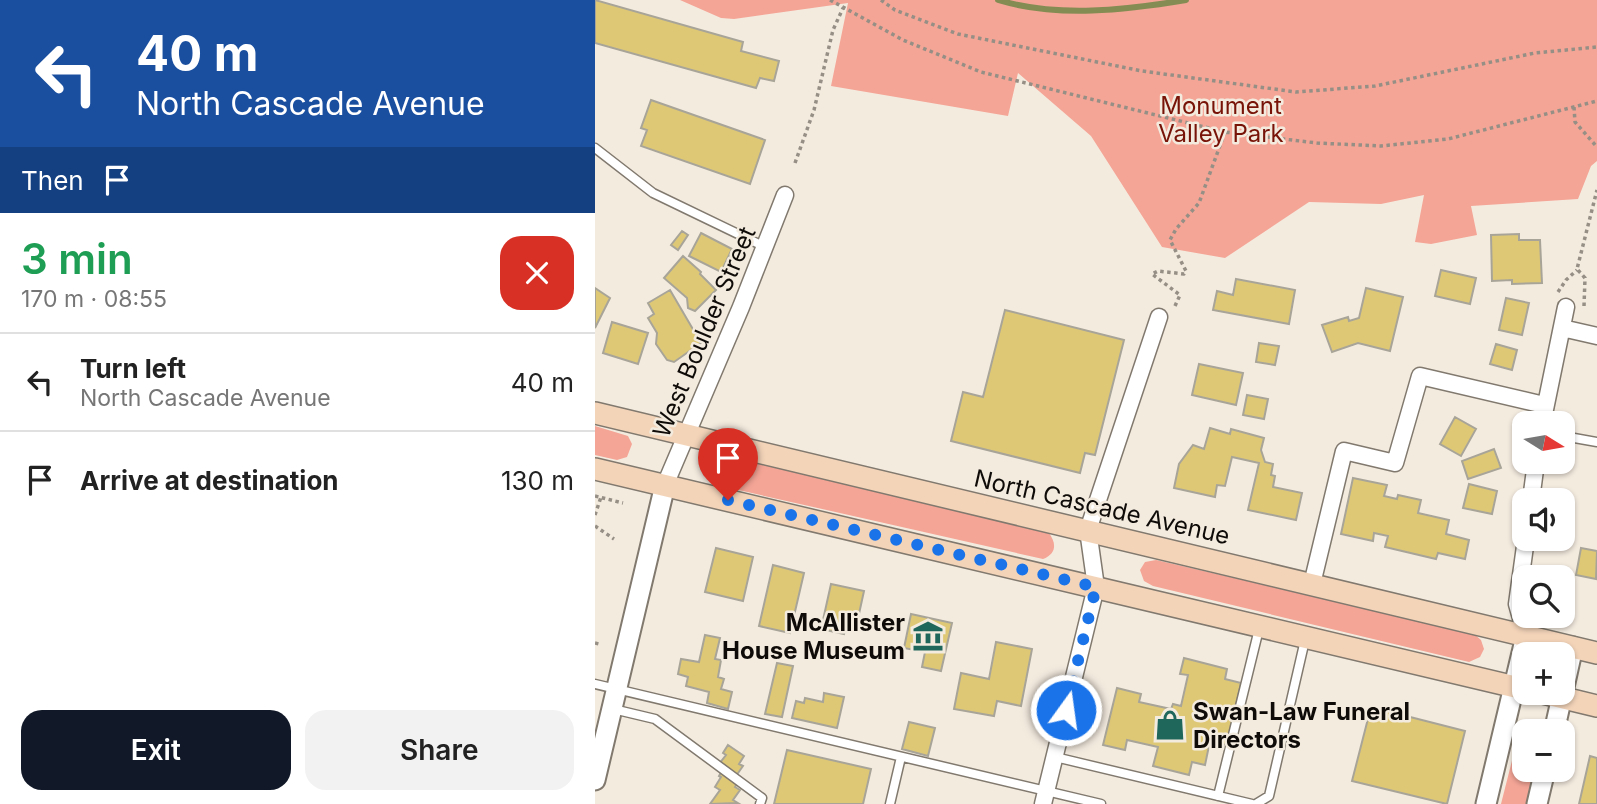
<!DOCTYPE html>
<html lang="en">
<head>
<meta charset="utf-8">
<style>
  :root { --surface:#fff; --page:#f2f2f2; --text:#222; --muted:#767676; --line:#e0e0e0; --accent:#111827 }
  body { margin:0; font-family:Inter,sans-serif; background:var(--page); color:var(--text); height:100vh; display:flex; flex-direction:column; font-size:26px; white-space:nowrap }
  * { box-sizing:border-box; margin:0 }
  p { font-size:23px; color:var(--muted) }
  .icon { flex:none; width:38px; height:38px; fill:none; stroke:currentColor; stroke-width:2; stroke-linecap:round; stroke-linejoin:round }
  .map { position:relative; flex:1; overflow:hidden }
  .details { display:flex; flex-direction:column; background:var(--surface); width:595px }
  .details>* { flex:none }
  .guide { background:#1a4fa0; color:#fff; overflow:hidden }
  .needle { width:46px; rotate:101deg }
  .fabs { position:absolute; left:917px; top:411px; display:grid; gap:14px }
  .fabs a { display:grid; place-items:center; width:63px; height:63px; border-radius:14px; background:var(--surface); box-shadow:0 2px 5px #0004; font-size:35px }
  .pin { position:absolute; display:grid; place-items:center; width:60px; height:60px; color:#fff; margin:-72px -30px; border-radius:50% 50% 50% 0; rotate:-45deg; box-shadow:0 0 7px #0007 }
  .pin .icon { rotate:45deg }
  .me { position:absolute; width:77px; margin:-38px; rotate:14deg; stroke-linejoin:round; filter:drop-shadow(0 0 5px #0008) }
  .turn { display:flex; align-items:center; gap:24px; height:147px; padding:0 21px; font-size:32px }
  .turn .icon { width:91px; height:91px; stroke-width:2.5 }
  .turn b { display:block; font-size:49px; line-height:60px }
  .then { display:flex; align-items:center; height:66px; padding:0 21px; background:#0003; gap:14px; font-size:26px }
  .round { display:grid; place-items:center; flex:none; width:74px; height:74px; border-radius:21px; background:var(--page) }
  .headline { display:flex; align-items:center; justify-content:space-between; height:119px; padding:0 21px }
  h1 { font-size:42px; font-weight:600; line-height:52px; color:#1e9e55 }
  .button { display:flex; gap:14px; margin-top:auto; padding:14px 21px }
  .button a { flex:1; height:80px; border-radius:21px; background:var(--accent); color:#fff; font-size:28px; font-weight:600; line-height:80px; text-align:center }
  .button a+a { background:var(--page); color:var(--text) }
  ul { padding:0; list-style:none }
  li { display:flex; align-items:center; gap:21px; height:98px; padding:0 21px; border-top:2px solid var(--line) }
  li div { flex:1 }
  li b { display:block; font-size:26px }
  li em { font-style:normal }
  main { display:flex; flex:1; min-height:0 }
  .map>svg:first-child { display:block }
</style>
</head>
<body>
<main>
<section class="details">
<div class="guide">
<div class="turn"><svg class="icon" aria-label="left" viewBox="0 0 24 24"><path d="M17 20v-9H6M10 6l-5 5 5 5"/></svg><div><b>40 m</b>North Cascade Avenue</div></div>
<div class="then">Then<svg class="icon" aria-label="arrive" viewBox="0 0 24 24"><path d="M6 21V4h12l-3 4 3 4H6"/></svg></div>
</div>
<div class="headline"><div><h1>3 min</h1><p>170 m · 08:55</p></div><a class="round" style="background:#d93025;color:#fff"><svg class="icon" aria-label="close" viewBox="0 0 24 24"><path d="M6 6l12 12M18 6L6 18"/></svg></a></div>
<ul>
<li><svg class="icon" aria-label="left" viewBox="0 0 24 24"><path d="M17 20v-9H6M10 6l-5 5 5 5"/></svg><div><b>Turn left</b><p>North Cascade Avenue</p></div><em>40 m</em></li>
<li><svg class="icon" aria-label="arrive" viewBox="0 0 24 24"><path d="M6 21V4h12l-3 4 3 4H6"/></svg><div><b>Arrive at destination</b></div><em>130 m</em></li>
</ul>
<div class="button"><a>Exit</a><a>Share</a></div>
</section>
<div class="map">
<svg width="1002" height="804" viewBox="0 0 1002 804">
  <rect width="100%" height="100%" fill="#f4ebdf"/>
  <path fill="#f4a596" d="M85,0H1002V161L996,166L983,199L876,206L882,235L836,244L820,242L829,195L786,204L714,202L630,258L567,247L496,136L423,73L413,116L236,86L253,3L139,19L126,18Z
    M0,426L33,436L37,444L32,457L22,460L0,455Z
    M140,457L454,533C462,544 461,554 448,559L130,487C119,477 119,472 126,459Z
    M561,560L878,633L886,640L889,649L885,657L874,662L558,586L549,581L545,570L550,562Z
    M941,726L946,731L929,732V770H943L934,804H906L924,733L933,727Z"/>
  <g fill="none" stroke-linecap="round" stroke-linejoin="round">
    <path stroke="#848c53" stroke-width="6" d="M403,0C463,18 531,10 591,0"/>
  </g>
  <path fill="#dec876" stroke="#a8a598" stroke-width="2" d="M0,0L148,42L146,51L184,61L179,81L165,78L161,88L0,43Z
    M56,100L170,140L155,184L46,146L52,130L46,128Z
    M87,231L93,235L83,250L76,245Z
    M106,233L137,249L126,272L94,256Z
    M924,234V240H945L947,283L917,284V280L897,281L896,235Z
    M88,256L106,272L105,274L121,290L100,311L93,308L92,298L69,278Z
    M846,270L881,278L875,304L840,296Z
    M641,279L700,290L694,324L618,310L622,291L638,295Z
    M0,288L15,298L0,328Z
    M771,288L808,297L795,351L763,343L737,352L727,325L753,317L754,321L764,318Z
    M75,290L106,343L79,362L72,360L61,344L62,333L53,318L59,314L53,303Z
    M911,298L934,303L927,335L904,330Z
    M410,310L529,340L500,455L490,453L485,473L356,441L368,392L388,397Z
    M17,322L53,333L43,364L8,353Z
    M664,343L684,346L680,365L661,362Z
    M901,344L922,350L917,370L895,364Z
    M604,364L648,373L641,405L597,395Z
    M652,395L673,399L669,419L648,415Z
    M860,417L881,429L866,456L845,444Z
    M615,428L635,434L636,429L669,438L666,450L670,462L678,464L676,475L680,476L678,487L707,493L701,520L653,510L664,463L637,457L630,486L622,485L620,497L579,488L584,464L598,445L609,449Z
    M899,449L906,468L873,479L867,461Z
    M758,478L792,485L789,496L802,499L803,495L826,500L823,513L854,520L851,534L874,540L870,559L843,553L841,559L790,547L793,536L779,533L778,541L746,534Z
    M874,484L902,491L897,514L868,508Z
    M121,548L158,557L148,601L110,592Z
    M986,548L1002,551L1001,579L981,575Z
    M178,565L209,573L195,633L164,626Z
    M236,584L269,591L262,623L252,621L249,634L226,629Z
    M316,614L357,623L346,671L327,667L330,652L309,648Z
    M110,635L125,638L120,659L126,660L123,677L129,679L126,689L137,692L133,709L112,703L114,692L91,686L93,677L83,674L86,659L104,662Z
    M401,642L437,649L426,706L402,701L399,716L359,709L366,673L394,679Z
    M589,658L632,669L630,679L646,683L632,745L615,741L610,765L597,762L594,775L558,766L563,747L532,740L530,750L508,745L522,688L546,694L544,702L576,709L578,704L586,706L593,675L585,674Z
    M182,663L198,666L187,717L170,714Z
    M229,693L249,697L242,728L197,718L201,701L209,703L210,698L228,702Z
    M776,707L870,731L852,804L757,781Z
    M314,722L340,728L333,756L307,749Z
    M133,745L149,756L144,764L148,766L141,776L146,778L140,787L145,790L138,800L143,803L115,804L125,790L120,787L126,777L124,776L129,767L124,764L131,755L128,753Z
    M192,750L276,769L268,804H179Z
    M995,756L1002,758V804H984Z"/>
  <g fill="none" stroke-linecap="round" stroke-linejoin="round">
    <g stroke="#81796e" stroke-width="11">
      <path id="service" d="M0,148L58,193L170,247
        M968,436L1002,442
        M0,684L506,804
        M18,709L60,719L167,798L165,804
        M460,757L657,804
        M623,796L664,629
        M295,804L306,757
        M661,804L674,796L710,640"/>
    </g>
    <g stroke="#81796e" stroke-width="19">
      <path id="minor" d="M967,328L1002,336
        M947,424L971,307
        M70,485L146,307L190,195
        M936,500L941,462
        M717,584L749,451L800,463L825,376L949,405
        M931,636L922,604L931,539
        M448,804L501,587L493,530L564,317"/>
    </g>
    <g stroke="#81796e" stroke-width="23">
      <path id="tertiary" d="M959,732L978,647
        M0,780L70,485
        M891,804L931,636
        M942,804L950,770"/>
    </g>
    <g stroke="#81796e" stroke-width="24">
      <path id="secondary" d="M0,413L1002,653
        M0,469L929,689
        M948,693L1002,706"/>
    </g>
    <path stroke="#958f86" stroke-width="3.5" stroke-dasharray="3.5 3.5" stroke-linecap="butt" d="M235,0L308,40L386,72L630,132L722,143L786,146L853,139L1002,101
      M286,0L300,10L363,34L547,71L701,92L780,86L940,53L1002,47
      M979,107L980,122L1002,147
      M200,163L219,110L238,30L248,8
      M963,292L971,280L982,270
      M580,306L585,295L557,274L563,271L589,274L591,271L575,240L581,229L604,203L630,132
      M989,306L990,278L982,269L1002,190
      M0,496L28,503
      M0,515L6,497
      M0,526L19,539
      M0,643L4,644"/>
    <use href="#service" stroke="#fff" stroke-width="8"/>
    <use href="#minor" stroke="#fff" stroke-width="16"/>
    <use href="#tertiary" stroke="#fff" stroke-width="19"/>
    <use href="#secondary" stroke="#f3d4b9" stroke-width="21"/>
  </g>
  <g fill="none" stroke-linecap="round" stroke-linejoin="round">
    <path stroke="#1a73e8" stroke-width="12" stroke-dasharray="0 21.6" d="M133,500L501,587L471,710"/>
  </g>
  <defs>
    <g id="museum-bare" transform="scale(2.415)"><path d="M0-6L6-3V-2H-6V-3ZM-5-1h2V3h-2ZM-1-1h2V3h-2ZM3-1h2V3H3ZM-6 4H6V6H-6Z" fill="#20675b" stroke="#f4ebdf" stroke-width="2.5" paint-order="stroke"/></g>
    <g id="shop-bare" transform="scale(2.415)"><path d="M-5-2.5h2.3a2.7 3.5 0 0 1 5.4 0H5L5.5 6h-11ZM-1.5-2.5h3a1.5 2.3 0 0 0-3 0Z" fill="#20675b" stroke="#f4ebdf" stroke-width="2.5" paint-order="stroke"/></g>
  </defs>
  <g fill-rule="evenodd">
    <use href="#museum-bare" x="333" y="636"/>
    <use href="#shop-bare" x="575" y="725"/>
  </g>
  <g text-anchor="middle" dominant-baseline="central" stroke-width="5" stroke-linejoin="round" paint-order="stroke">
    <g font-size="24" fill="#771307" stroke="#f4ebdf">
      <text x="626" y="105">Monument<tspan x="626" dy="28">Valley Park</tspan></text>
    </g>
    <g font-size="24" fill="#0e0b08" stroke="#f4ebdf">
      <text transform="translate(109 332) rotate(-67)">West Boulder Street</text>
      <text transform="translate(507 507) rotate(13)">North Cascade Avenue</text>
    </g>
    <g font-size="24" font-weight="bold" fill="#0e0b08" stroke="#f4ebdf" text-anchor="end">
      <text x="310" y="622">McAllister<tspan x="310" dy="28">House Museum</tspan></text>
      <text x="598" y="711" text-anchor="start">Swan-Law Funeral<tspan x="598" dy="28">Directors</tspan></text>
    </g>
  </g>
</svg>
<div class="fabs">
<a><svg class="needle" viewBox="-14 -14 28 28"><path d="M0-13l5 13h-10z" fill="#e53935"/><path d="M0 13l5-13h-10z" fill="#767676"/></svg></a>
<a><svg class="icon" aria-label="sound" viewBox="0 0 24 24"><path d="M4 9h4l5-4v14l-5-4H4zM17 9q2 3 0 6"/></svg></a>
<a><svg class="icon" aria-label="search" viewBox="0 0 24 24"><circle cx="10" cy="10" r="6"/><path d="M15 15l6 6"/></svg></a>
<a>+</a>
<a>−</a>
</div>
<div class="pin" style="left:133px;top:500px;background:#d93025"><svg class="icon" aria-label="arrive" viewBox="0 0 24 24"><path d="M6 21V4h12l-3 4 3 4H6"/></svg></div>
<svg class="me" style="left:471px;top:710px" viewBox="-20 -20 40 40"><circle r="17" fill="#1a73e8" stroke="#fff" stroke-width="3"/><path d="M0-11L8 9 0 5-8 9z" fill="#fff"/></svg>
</div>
</main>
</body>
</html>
